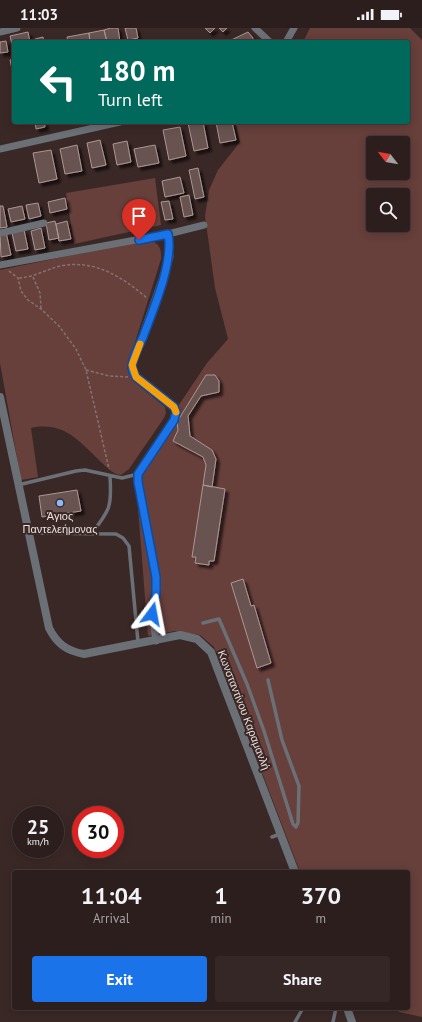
<!DOCTYPE html>
<html lang="en">
<head>
<meta charset="utf-8">
<style>
  :root { --surface:#2c1e1c; --page:#342725; --text:#f1f3f6; --muted:#a6a2a3; --line:#483c3b; --accent:#1a73e8 }
  body { margin:0; font-family:"PT Sans",sans-serif; background:var(--page); color:var(--text); height:100vh; display:flex; flex-direction:column; font-size:15px; white-space:nowrap }
  * { box-sizing:border-box; margin:0 }
  p { font-size:13px; color:var(--muted) }
  .icon { flex:none; width:22px; height:22px; fill:none; stroke:currentColor; stroke-width:2; stroke-linecap:round; stroke-linejoin:round }
  .map { position:relative; flex:1; overflow:hidden }
  .drawer { position:absolute; left:12px; top:842px; width:398px; height:140px; display:flex; flex-direction:column; background:var(--surface); border-radius:4px; box-shadow:0 2px 10px #0003,0 0 0 1px var(--line) }
  .drawer>* { flex:none }
  .hud { position:absolute; left:12px; top:12px; width:398px; height:84px; border-radius:4px; box-shadow:0 2px 10px #0003,0 0 0 1px var(--line); background:#00695c; color:#fff; overflow:hidden }
  .needle { width:26px; rotate:301deg }
  .fabs { position:absolute; left:366px; top:108px; display:grid; gap:8px }
  .fabs a { display:grid; place-items:center; width:44px; height:44px; border-radius:4px; background:var(--surface); box-shadow:0 2px 10px #0003,0 0 0 1px var(--line); font-size:20px }
  .speed { position:absolute; left:12px; top:778px; display:flex; gap:8px; font-size:20px; font-weight:700; text-align:center }
  .speed>* { display:grid; place-content:center; width:52px; height:52px; border-radius:50%; background:var(--surface); box-shadow:0 2px 10px #0003,0 0 0 1px var(--line); line-height:1 }
  .speed small { font-size:10px; font-weight:400 }
  .speed .limit { border:6px solid #d22; background:#fff; color:#111 }
  .pin { position:absolute; display:grid; place-items:center; width:34px; height:34px; color:#fff; margin:-41px -17px; border-radius:50% 50% 50% 0; rotate:-45deg; box-shadow:0 0 4px #0007 }
  .pin .icon { rotate:45deg }
  .me { position:absolute; width:44px; margin:-22px; rotate:13deg; stroke-linejoin:round; filter:drop-shadow(0 0 3px #0008) }
  .turn { display:flex; align-items:center; gap:14px; height:84px; padding:0 20px; font-size:18px }
  .turn .icon { width:52px; height:52px; stroke-width:2.5 }
  .turn b { display:block; font-size:28px; line-height:34px }
  .eta { display:flex; justify-content:space-evenly; align-items:center; height:68px; text-align:center }
  .eta b { font-size:24px; font-weight:700; line-height:28px }
  .action { display:flex; gap:8px; margin-top:auto; padding:8px 20px }
  .action a { flex:1; height:46px; border-radius:4px; background:var(--accent); color:#fff; font-size:16px; font-weight:700; line-height:46px; text-align:center }
  .action a+a { background:var(--page); color:var(--text) }
  .status { display:flex; justify-content:space-between; align-items:center; height:28px; padding:0 20px; background:var(--surface); direction:ltr }
  .status svg { height:11px; fill:currentColor }
  .map>svg:first-child { display:block }
</style>
</head>
<body>
<div class="status"><b>11:03</b><svg viewBox="0 0 49 12"><path d="M0 12V9h3v3zM5 12V6h3v6zM10 12V3h3v9zM15 12V0h3v12zM26 1h20v11H26zM47 4h2v5h-2z"/></svg></div>
<div class="map">
<svg width="422" height="994" viewBox="0 0 422 994">
  <defs>
    <filter id="shadow"><feDropShadow dx="3.5" dy="3.5" stdDeviation="1" flood-color="#0009"/></filter>
  </defs>
  <rect width="100%" height="100%" fill="#3a2826"/>
  <path fill="#673f3b" fill-rule="evenodd" d="M310,0H410L422,12V989L399,984L398,980H408V844H300L214,619L200,607L175,603L148,608L135,442L207,335L228,311L215,260L205,188L209,162L218,142L240,114L235,94H408V14H303ZM373,115H403V145H373ZM373,167H403V197H373Z
    M155,150L161,197L74,216L66,165Z
    M145,212C158,213 162,219 161,231L127,340L132,352L165,379L166,385L164,390L129,441L121,447C112,446 108,440 101,434C79,413 64,393 31,400L38,449L21,452L0,335V242Z"/>
  <path fill="#675351" stroke="#ad9693" filter="url(#shadow)" d="M111,0H118L120,14H107L104,2Z
    M125,0H136L138,10L128,12Z
    M205,0H215L210,5Z
    M219,0H227L223,4Z
    M104,2L107,14H90L89,5Z
    M28,4L30,14H14V25L10,8Z
    M248,4L253,10L252,14H227Z
    M89,5L90,14H68L67,9Z
    M43,9L44,14H36L35,11Z
    M6,13L8,24L0,25V14Z
    M14,31V50L10,32Z
    M35,94H44L45,99L36,101Z
    M203,94L208,120L194,123L188,95Z
    M216,94H232L236,112L220,115Z
    M180,99L186,128L169,132L163,102Z
    M100,112L106,137L92,140L87,115Z
    M127,113L131,134L117,137L113,116Z
    M77,117L82,143L65,146L60,121Z
    M155,117L159,135L138,139L134,121Z
    M51,122L57,151L39,155L33,125Z
    M198,140L204,169L195,171L189,142Z
    M180,149L184,165L165,169L162,153Z
    M189,167L193,187L184,189L180,169Z
    M65,170L67,181L50,185L48,174Z
    M169,173L173,191L165,192L161,174Z
    M38,175L41,188L29,191L26,177Z
    M0,178H3L7,199L0,200Z
    M22,178L25,191L11,194L8,181Z
    M55,193L59,210L49,212L46,195Z
    M67,193L71,211L59,213L56,196Z
    M41,200L45,220L35,222L31,203Z
    M24,202L28,221L16,223L12,205Z
    M6,204L11,227L1,229L0,206Z
    M206,347H215L219,353V364L201,368L188,388L190,408L212,422L216,431L212,459L203,457L206,437L203,429L173,413L178,402L177,394Z
    M203,457L225,461L214,533H209V537L195,535L196,529H192Z
    M77,462L81,483L42,489L39,468Z
    M243,551L251,578L254,577L271,635L257,640L231,555Z"/>
  <g fill="none" stroke-linecap="round" stroke-linejoin="round">
    <path stroke="#837472" stroke-width="1.5" stroke-dasharray="3 2" stroke-linecap="butt" d="M9,243L18,250L21,263L28,272L41,281L59,298L76,321L86,342L109,441
      M33,249L40,265L41,281
      M19,250C34,249 45,242 60,238C95,231 122,249 147,270
      M86,342L109,348L128,349"/>
    <path stroke="#6b7077" stroke-width="3.5" d="M18,457L76,443L85,442L122,450L138,446
      M29,505L116,506L123,510L129,518L138,614
      M92,505C110,482 112,478 110,449
      M203,595L219,591L247,656L264,703L293,796L296,799
      M268,652L282,712L299,758L298,795L296,799
      M272,809L280,806
      M295,994L303,980
      M333,994L336,980"/>
    <path stroke="#6b7077" stroke-width="7" d="M255,0L270,14
      M0,4L17,0
      M286,14L294,0
      M0,121L120,94
      M0,205L44,195
      M0,237L168,206L204,197
      M156,613L152,585L156,565V549L138,454V446L174,392L176,384L174,379L136,349L132,337L170,229L168,206"/>
    <path stroke="#6b7077" stroke-width="8" d="M0,369L49,600C57,616 67,623 84,626L180,607L197,611L211,624L295,844
      M347,980L352,994"/>
  </g>
  <g fill="none" stroke-linecap="round" stroke-linejoin="round">
    <g stroke="#114b97" stroke-width="10">
      <path id="route" d="M139,212L168,206C174,234 153,282 143,309C139,318 133,328 132,338C132,342 134,346 136,349L174,379L176,384L174,392L138,446V454L156,549V565L152,586"/>
    </g>
    <use href="#route" stroke="#1a73e8" stroke-width="7"/>
    <path stroke="#f59e0b" stroke-width="7" d="M140,316L132,337L136,349L174,379L176,384"/>
  </g>
  <circle fill="#88bafc" stroke="#3a2826" stroke-width="1.5" cx="60" cy="475" r="4"/>
  <g text-anchor="middle" dominant-baseline="central" stroke-width="4" stroke-linejoin="round" paint-order="stroke">
    <g font-size="11" fill="#ece0de" stroke="#3a2826">
      <text x="60" y="488">Άγιος<tspan x="60" dy="13">Παντελεήμονας</tspan></text>
    </g>
    <g font-size="11" fill="#ece0de" stroke="#3a2826">
      <text transform="translate(244 682) rotate(69)">Κωνσταντίνου Καραμανλή</text>
    </g>
  </g>
</svg>
<div class="fabs">
<a><svg class="needle" viewBox="-14 -14 28 28"><path d="M0-13l5 13h-10z" fill="#e53935"/><path d="M0 13l5-13h-10z" fill="#a6a2a3"/></svg></a>
<a><svg class="icon" aria-label="search" viewBox="0 0 24 24"><circle cx="10" cy="10" r="6"/><path d="M15 15l6 6"/></svg></a>
</div>
<div class="speed"><div>25<small>km/h</small></div><div class="limit">30</div></div>
<div class="pin" style="left:139px;top:212px;background:#d93025"><svg class="icon" aria-label="arrive" viewBox="0 0 24 24"><path d="M6 21V4h12l-3 4 3 4H6"/></svg></div>
<svg class="me" style="left:152px;top:586px" viewBox="-20 -20 40 40"><path d="M0-17L14 15 0 8-14 15z" fill="#1a73e8" stroke="#fff" stroke-width="4"/></svg>
<div class="hud">
<div class="turn"><svg class="icon" aria-label="left" viewBox="0 0 24 24"><path d="M17 20v-9H6M10 6l-5 5 5 5"/></svg><div><b>180 m</b>Turn left</div></div>
</div>
<section class="drawer">
<div class="eta">
<div><b>11:04</b><p>Arrival</p></div>
<div><b>1</b><p>min</p></div>
<div><b>370</b><p>m</p></div>
</div>
<div class="action"><a>Exit</a><a>Share</a></div>
</section>
</div>
</body>
</html>
